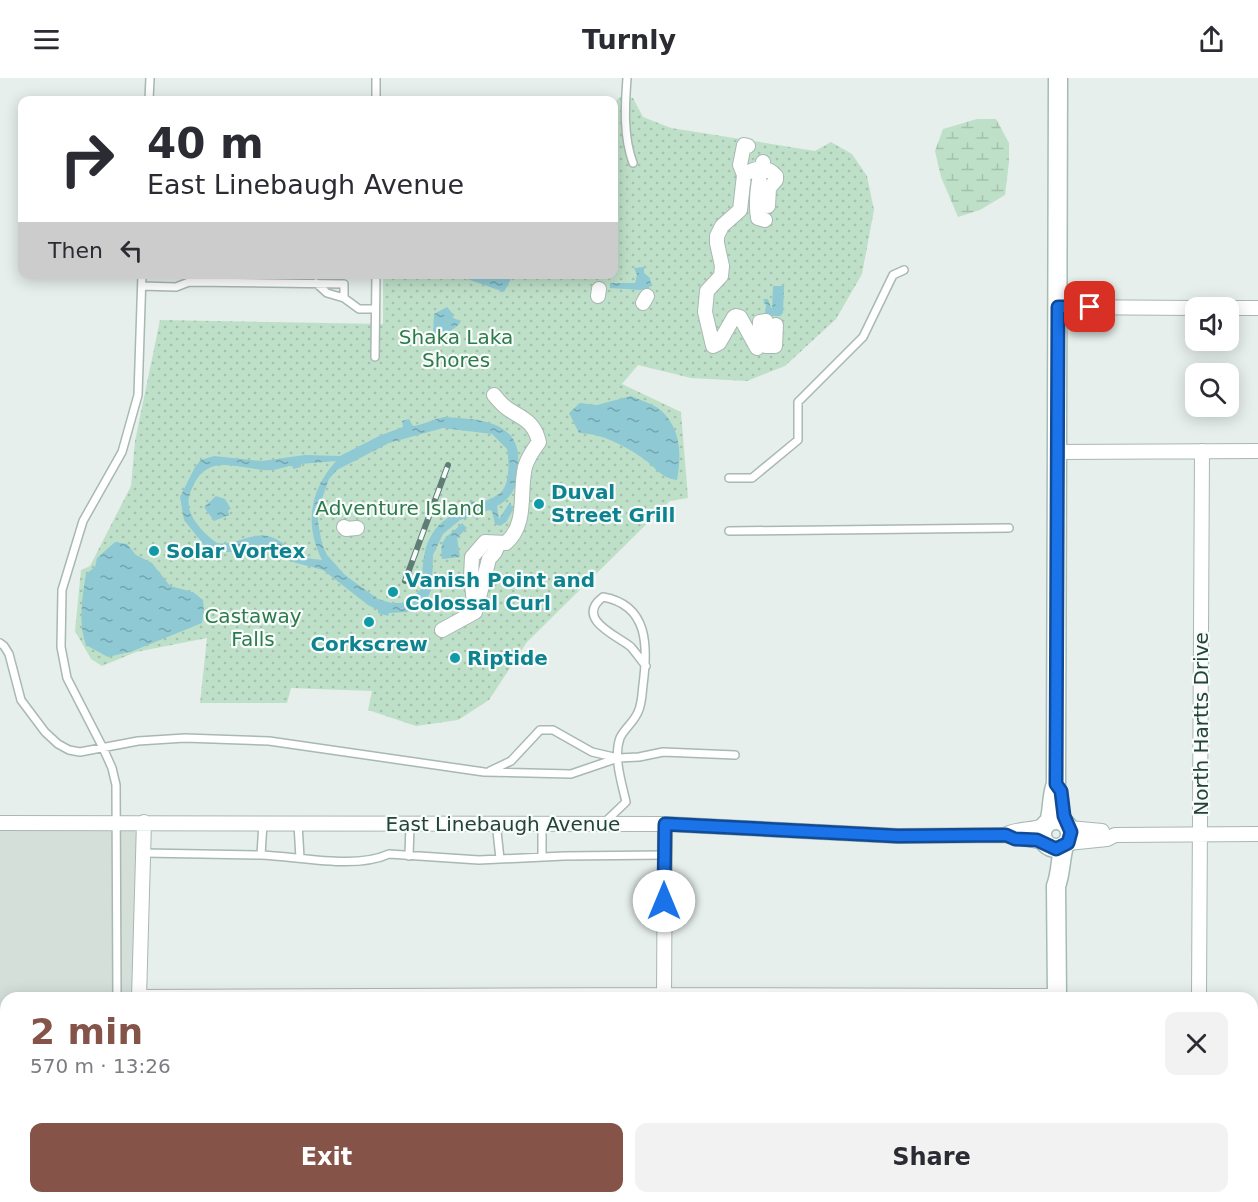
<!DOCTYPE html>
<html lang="en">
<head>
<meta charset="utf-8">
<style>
  :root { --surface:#fff; --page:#f2f2f3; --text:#2b2b33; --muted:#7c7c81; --accent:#855347 }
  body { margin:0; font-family:"DejaVu Sans",sans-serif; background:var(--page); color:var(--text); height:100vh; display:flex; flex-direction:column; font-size:22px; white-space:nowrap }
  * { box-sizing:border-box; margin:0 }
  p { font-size:20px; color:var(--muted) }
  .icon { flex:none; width:33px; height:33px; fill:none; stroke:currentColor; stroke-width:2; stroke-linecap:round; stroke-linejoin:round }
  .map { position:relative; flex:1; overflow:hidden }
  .side { position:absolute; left:0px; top:914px; width:1258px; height:212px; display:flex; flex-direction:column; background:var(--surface); border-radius:18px 18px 0 0; box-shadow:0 3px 15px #0003 }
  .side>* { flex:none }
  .guide { position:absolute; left:18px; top:18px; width:600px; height:183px; border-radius:12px; box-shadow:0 3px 15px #0003; background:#fff; color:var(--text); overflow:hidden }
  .fabs { position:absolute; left:1185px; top:219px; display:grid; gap:12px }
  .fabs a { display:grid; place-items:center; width:54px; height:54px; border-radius:12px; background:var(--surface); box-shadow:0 3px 15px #0003; font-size:30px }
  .pin { position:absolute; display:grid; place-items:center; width:51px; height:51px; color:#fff; margin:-26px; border-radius:12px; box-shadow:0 3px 9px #0006 }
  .me { position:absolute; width:66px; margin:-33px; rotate:0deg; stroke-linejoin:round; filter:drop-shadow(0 0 4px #0008) }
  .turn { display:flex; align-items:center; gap:21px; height:126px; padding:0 30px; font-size:27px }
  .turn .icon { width:78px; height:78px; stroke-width:2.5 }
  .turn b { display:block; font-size:42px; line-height:51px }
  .then { display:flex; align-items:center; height:57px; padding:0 30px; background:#0003; gap:12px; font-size:22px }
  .round { display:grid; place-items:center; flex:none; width:63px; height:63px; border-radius:12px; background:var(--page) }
  .overview { display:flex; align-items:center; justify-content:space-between; height:102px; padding:0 30px }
  h1 { font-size:36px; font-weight:800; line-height:45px; color:var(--accent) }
  .action { display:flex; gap:12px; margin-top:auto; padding:12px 30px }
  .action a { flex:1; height:69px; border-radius:12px; background:var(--accent); color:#fff; font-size:24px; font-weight:800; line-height:69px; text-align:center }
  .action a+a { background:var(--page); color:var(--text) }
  header { display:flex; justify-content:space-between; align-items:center; height:78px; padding:0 30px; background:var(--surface); font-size:27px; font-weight:800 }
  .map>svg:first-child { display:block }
</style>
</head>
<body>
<header><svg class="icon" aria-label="menu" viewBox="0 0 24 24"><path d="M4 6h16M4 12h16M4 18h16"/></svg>Turnly<svg class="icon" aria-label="share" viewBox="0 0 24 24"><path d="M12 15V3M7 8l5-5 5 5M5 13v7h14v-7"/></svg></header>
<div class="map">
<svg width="1258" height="1124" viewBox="0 0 1258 1124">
  <defs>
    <pattern id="wetland-marsh" width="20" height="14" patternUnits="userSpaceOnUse" patternTransform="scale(1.5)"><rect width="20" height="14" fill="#bfe0c8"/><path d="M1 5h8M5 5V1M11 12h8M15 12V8" fill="none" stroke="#a4c1ad"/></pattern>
    <pattern id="park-dots" width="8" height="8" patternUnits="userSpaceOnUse" patternTransform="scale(1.5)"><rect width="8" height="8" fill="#bfe0c8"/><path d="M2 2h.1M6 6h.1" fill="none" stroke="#a4c1ad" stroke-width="1.8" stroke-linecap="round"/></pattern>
    <pattern id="water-ripples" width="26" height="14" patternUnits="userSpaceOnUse" patternTransform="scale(1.5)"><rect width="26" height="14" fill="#8ec9d4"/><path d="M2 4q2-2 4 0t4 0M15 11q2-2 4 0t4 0" fill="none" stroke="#74a5ad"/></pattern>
  </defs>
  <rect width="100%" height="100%" fill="#e6efeb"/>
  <path fill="#d4dfda" d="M137,751L133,919L6,920V1119H134V1124H0V752Z"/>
  <path fill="url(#wetland-marsh)" d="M977,41H996L1009,65V84L1005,117L980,132L958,139L941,99L935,73L943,51Z"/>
  <path fill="url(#park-dots)" d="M620,19L633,20L643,39L671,50L815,73L831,64L852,76L867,98L874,132L862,196L836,241L785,288L747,303L691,300L638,287L622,306L681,334L688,420L670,423L527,564L489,622L458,642L416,648L368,632L372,613L291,610L287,625H200L207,560L136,574L102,588L91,581L75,553L81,492L90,488L131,408L135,363L160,242L383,246V197L614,196V25Z"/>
  <path fill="url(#water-ripples)" fill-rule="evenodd" d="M644,189V195L650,200L651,206L649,210L640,212L610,210V205H635L637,197L634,190Z
    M456,197L513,196V197L504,214Z
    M773,208H784L783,235L780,238H769L765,235L766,227L763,221H768L772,232Z
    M447,229L453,236V240L461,243C455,253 444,257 433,255L434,236Z
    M631,318C640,322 650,325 658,330C681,348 682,376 677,402C660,400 655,388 641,379C622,366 602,356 579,355L569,335L580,325L597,327Z
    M444,339C468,341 509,340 517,370C519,377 518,386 518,394C517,410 511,420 497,428L499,441L510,424L513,432L506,444L500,448L495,446L492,433L489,432L460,442L443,456L433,477L432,510L426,523L407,534L389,535L388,538L378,535V532L368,527L323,492L293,484L275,470L267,467H252L236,474H221L211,472L204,467L184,442L180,419L195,389L201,382L214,378L262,383L305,377L340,378L379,358L403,349L402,343L409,341L413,348C423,347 433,341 444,339ZM443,350L492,356L507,371C509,382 510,404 502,413C496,420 484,423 476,426L474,423L466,426V430C427,446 422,470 422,510L411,521L401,525H391L378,521L345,497L327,477L322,466L318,444V432L329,401L337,392L389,365ZM336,383C310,412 304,446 322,482C312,481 303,480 295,474C285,468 279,460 267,458C249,455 235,468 217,465C204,456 185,437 189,419C189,415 192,411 194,406C209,376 237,390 264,392C274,393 282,390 292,387L293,391L301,389V386Z
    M216,418L225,421L231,431L228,432L229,437L214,443L204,429Z
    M462,445L467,450L457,460L460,479L442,481C439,458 448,460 462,445Z
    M115,464L127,466L136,477L152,485L170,508L193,514L203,522L204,533L202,545L133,573L108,579L86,567C78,545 82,520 86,496L95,489L97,480Z"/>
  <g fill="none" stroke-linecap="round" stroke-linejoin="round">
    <g stroke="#a8b8b2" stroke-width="10">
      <path id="lane" d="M376,0V22
        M627,0C625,28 623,58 633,85
        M149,22L150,0
        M316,205L327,215L344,220L359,231H375
        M142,208L176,209L189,204L344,206V220
        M375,279L376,196
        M729,400H752L798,362V324L863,259L893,197L904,192
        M729,453L1009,450
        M0,565L4,568L9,576L21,622L45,654L58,666L69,672L80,674L138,663L185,660L269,663L484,694L571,696L618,680
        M490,693L511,683L540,652H553L592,674L618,680L639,679L663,674L735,677
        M605,744L626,724C622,706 613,679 620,660C624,651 634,644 638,634C642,626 642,615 643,607C648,569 649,527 603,519C574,541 618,558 631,569C636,575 641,582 646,588
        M298,746L300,780
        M498,746L497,753L500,781
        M143,775C182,776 221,776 260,777C298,778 354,792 389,776L479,782L564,778L665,777
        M261,777L263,745
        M409,778L410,747
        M542,779V746
        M117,920L116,707L112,690L103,670L67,600L61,569L62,512L83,443L122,374L138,317L142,196
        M117,1124V1119"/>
    </g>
    <g stroke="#a8b8b2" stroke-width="16">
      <path id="street" d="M763,84C758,103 755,121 758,140L765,142
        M744,97L740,87L744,67L748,68
        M768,128L769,110L776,102V98C767,87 755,89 744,97L740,132L722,148L717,158V165L722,188L721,198L707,213L705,234L713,268L719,265L734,239L736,238L740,239L757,270L759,268L760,244L766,243V268H775L776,247
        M598,218L599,211
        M643,225L647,218
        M1058,229L1196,230
        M1228,230H1258
        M1058,374L1258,373
        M344,449L346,451L357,450
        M477,527L489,481L495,474L499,465
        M442,552L475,534L471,498L472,479L485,464L506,465C528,446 519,414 525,389C528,379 533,372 539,364C534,343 523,341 508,331C502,327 498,322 494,317
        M0,745L665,746L898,758L1006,757C1018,762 1032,760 1044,765
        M1069,750L1102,753
        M1007,756C1019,750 1032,753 1045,747
        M1068,765L1107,761L1115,757L1258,756
        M139,919L664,917L1057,918
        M139,920L144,744
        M664,920L665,746
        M1199,920L1202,373
        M1252,1061H1258
        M140,1119V1124
        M665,1124V1119
        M1199,1124V1119"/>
    </g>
    <g stroke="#a4bbb3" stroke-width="21">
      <path id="secondary" d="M1042 756a14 14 0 1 1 28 0a14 14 0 1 1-28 0Z
        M1049,744C1053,732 1051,718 1056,706L1058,0
        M1057,920L1056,808C1061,795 1060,782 1064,768
        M1057,1124V1119"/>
    </g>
    <use href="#lane" stroke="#fff" stroke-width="7"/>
    <use href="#street" stroke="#fff" stroke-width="14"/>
    <use href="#secondary" stroke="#fff" stroke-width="18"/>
    <g stroke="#5f7d75" stroke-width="6">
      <path id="rail" d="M405,503L448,387"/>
    </g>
    <use href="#rail" stroke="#f7fbf9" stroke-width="4" stroke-dasharray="11" stroke-linecap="butt"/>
  </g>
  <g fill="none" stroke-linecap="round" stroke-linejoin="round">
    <g stroke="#114b97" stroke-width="15">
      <path id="route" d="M664,823L665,746L898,758L1006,757L1015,761L1037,762L1056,771L1068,765L1071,754L1064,738L1061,713L1056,706L1058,229H1090"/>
    </g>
    <use href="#route" stroke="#1a73e8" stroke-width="10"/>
  </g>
  <g fill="#0f9aa8" stroke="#f7fbf9" stroke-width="2">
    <circle cx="539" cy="426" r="6"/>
    <circle cx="154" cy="473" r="6"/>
    <circle cx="393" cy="514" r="6"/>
    <circle cx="369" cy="544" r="6"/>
    <circle cx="455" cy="580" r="6"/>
  </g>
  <g text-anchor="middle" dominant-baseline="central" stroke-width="4.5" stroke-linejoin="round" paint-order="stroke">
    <g font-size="20" fill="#2d7a4b" stroke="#f7fbf9">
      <text x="456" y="259">Shaka Laka<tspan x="456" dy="23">Shores</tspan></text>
      <text x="400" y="430">Adventure Island</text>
      <text x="253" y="538">Castaway<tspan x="253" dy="23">Falls</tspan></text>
    </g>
    <g font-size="20" font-weight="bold" fill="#0d838f" stroke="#f7fbf9" text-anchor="start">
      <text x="551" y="414">Duval<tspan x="551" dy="23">Street Grill</tspan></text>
      <text x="166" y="473">Solar Vortex</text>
      <text x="405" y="502">Vanish Point and<tspan x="405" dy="23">Colossal Curl</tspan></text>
      <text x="369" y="566" text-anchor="middle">Corkscrew</text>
      <text x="467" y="580">Riptide</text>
    </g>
    <g font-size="20" fill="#24423a" stroke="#f7fbf9">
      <text transform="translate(1201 646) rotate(-90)">North Hartts Drive</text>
      <text x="503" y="746">East Linebaugh Avenue</text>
    </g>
  </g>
</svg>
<div class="fabs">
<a><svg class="icon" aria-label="sound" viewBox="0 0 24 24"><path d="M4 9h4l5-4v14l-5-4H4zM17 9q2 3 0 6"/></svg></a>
<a><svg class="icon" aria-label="search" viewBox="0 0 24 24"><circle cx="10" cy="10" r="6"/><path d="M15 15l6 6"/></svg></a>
</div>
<div class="pin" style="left:1090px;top:229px;background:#d93025"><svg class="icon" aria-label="arrive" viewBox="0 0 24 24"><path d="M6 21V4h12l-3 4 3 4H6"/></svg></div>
<svg class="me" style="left:664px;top:823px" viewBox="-20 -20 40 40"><circle r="19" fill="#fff"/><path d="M0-13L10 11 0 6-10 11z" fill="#1a73e8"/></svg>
<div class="guide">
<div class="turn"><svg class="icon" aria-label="right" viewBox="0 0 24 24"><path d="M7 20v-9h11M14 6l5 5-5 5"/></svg><div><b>40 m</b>East Linebaugh Avenue</div></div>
<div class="then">Then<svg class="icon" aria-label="left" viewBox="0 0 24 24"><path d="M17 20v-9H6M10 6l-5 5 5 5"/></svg></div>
</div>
<section class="side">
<div class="overview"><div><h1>2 min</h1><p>570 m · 13:26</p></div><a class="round"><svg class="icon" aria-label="close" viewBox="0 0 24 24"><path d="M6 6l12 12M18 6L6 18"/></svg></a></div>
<div class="action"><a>Exit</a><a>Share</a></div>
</section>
</div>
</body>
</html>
